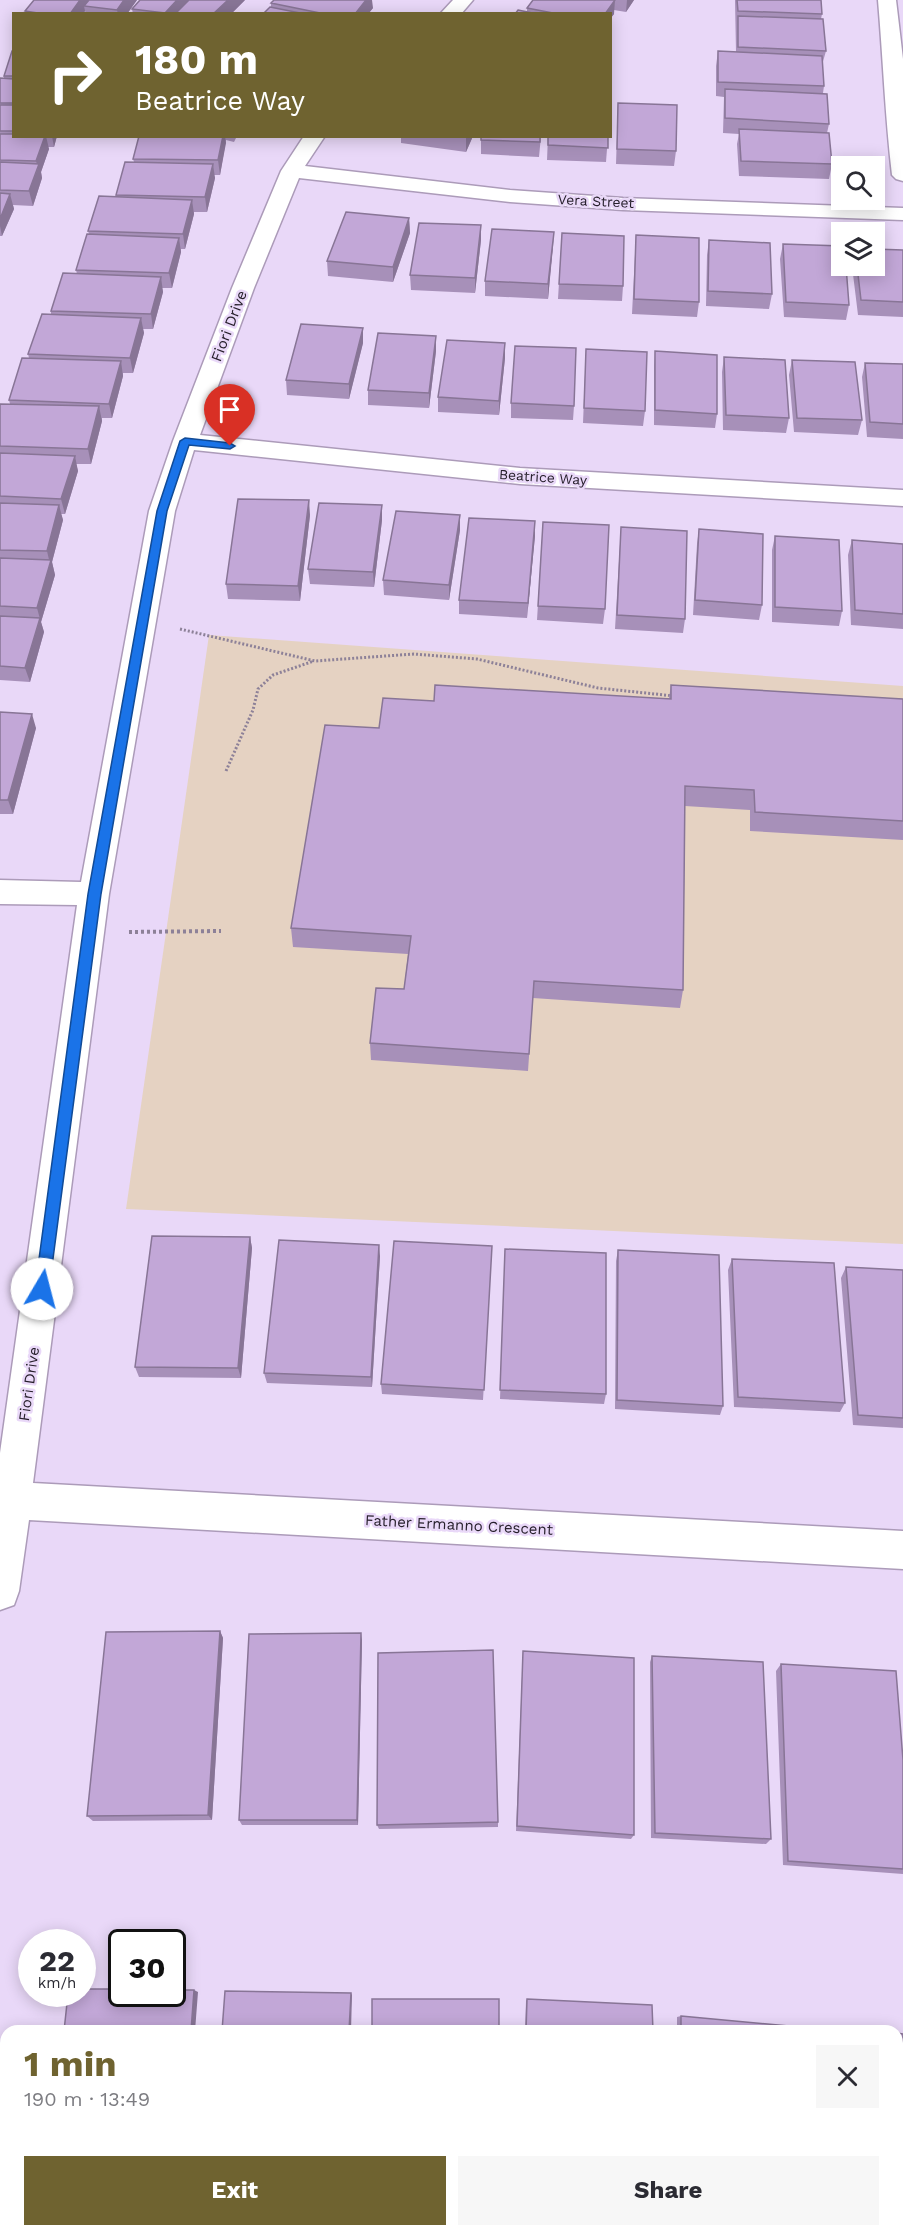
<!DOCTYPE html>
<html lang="en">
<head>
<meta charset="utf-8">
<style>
  :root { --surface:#fff; --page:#f7f7f7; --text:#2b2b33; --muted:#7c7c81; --accent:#6f6330 }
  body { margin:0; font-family:"Work Sans",sans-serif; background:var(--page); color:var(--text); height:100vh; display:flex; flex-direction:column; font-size:22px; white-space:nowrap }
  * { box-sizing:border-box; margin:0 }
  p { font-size:20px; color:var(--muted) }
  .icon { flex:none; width:33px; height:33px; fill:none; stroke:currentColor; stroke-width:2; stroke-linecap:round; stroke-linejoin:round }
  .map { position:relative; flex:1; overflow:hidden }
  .drawer { position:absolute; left:0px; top:2025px; width:903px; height:212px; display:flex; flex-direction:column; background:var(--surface); border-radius:18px 18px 0 0; box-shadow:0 3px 15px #0003 }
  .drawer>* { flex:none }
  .top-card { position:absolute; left:12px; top:12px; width:600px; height:126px; border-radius:0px; box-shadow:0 3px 15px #0003; background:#6f6330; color:#fff; overflow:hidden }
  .tools { position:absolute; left:831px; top:156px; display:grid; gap:12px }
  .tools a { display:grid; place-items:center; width:54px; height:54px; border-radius:0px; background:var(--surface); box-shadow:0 3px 15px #0003; font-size:30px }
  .speed { position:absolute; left:18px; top:1929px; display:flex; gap:12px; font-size:30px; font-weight:700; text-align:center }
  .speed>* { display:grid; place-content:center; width:78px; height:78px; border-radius:50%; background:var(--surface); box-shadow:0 3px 15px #0003; line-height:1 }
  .speed small { font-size:15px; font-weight:400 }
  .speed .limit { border:3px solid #111; border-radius:9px; background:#fff; color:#111 }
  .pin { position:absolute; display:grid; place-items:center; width:51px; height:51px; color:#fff; margin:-62px -26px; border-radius:50% 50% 50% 0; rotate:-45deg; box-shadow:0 0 6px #0007 }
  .pin .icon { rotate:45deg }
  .me { position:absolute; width:66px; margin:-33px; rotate:8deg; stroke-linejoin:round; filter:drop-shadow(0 0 4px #0008) }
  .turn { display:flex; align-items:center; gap:21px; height:126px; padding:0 24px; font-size:27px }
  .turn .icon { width:78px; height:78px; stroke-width:2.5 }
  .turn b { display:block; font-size:42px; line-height:51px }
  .round { display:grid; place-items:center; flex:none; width:63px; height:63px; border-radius:0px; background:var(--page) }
  .headline { display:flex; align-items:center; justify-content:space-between; height:102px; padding:0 24px }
  h1 { font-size:36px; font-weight:700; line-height:45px; color:var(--accent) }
  .cta { display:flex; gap:12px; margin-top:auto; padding:12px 24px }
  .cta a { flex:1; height:69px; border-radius:0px; background:var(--accent); color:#fff; font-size:24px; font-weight:700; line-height:69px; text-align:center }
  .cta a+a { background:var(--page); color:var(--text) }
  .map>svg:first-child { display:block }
</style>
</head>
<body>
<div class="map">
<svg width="903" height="2236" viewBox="0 0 903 2236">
  <rect width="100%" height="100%" fill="#e9d8f8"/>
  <path fill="#e5d2c2" d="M209,635L903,686V1244L126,1209Z"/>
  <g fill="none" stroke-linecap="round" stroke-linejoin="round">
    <g stroke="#ac9bb9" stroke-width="3">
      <path id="street" d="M453,0H473L461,14H440Z
        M878,0H896L903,59V181L896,179L892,175C885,117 883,58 878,0Z
        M304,136H325L305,166L510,190L623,198L903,208V220L623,210L510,202L299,178L254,288L200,435L520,468L903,490V506L520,484L194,450L175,511L109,894L33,1483L903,1531V1569L29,1520L19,1591L14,1605L0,1610V1453L77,905L0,904V880L81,882L149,511L173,441L232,288L281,171Z"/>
    </g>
    <path stroke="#8d8198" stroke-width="3" stroke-dasharray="2 2" stroke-linecap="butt" d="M180,629L315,661L414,654L477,659L598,688L674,696
      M226,771L253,710L258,689L273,675L314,661"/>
    <path stroke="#8d8198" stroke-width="4" stroke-dasharray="3 3" stroke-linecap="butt" d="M129,932L221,931"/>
    <use href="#street" fill="#fff" fill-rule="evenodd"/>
  </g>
  <path fill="#a790b9" d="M34,0H137L127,14H86L85,11L83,14H25V11Z
    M245,0L231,14H133L132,9Z
    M533,0H634L626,12L614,10V14L610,19V14H515L527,11V8Z
    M735,0H821L822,14L821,19L826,51L822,65L824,86L823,93L829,124L827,133L832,164L829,179L739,176L737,144L739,134L723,133L724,97L716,96V66L718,51L736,52Z
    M271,3L373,8L368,14H263L271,7Z
    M14,51V136H57L54,147H48L49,149L41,172L42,178L33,206L13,205L14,209L2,236H0V78H4V76Z
    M618,103L676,151L674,166L616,164Z
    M139,136H237L234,142L226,140L220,175H214L215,178L207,212H194V214L185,249H181V252L172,288H162L163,292L153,329H143L144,333L133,373H123V376L112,418H102V421L91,464H76L78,471L65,514H61L63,520L52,562L55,575L41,622L44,632L30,682L0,680V404H10L9,400L29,358L28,354L51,315V311L77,274L76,270L89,234L88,231L116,197V195L134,162L133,159Z
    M401,136H473L466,152L401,143Z
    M481,136H541L539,157L481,154Z
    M548,136H608L606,162L547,160Z
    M409,218L410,233L393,282L328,276L327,261Z
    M554,232L548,299L485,296V281Z
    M562,233L623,286L622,301L558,299Z
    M636,235L699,302L697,317L632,314Z
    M481,240L475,293L411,290L410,275Z
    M709,240L772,294L769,309L706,306L707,255Z
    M783,244L849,305L846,320L784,317L780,259Z
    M903,250V317L858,315L852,266H874Z
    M363,328V343L349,399L287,395L286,380Z
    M436,336V351L429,408L368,405V390Z
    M505,343V358L499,415L438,412V397Z
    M586,349L645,411L643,426L583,423Z
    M655,351L717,414L715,428L654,425V366Z
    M724,357L789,418L786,433L723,430L722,372Z
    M792,360L862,420L858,435L794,432L789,375Z
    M865,363L903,364V439L867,437L862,377Z
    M511,403L574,406L573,420L511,418Z
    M382,505V520L374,587L310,584L308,569Z
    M310,515L300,601L228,599L226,584Z
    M460,515V530L449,600L384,595L383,580Z
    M543,522L605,609L603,624L537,620Z
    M621,527L685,619L683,633L615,629Z
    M699,529L762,605L759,620L693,615L697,544Z
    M535,536L527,618L459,614V600Z
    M775,536L842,611L839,626L772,622V550Z
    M852,540L903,544V629L851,625L848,555Z
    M671,685L903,699V840L750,831V810L685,806L683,990L680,1008L533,998L528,1071L371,1060L370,1043L404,989L408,954L293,947L291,928L379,728L434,701L669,698Z
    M0,712L36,728L13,814H0Z
    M250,1237L252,1248L241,1378L139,1377L135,1367Z
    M492,1246L483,1400L382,1394L381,1384Z
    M505,1249L606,1394L604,1404L500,1399Z
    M618,1250L723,1406L720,1415L615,1409L616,1261Z
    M380,1256L372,1387L267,1383L264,1373Z
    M732,1259L845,1403L840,1412L734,1407L728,1270Z
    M846,1267L903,1270V1428L853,1425L841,1278Z
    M220,1631L223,1638L212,1820L93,1821L87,1816Z
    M362,1640L358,1825H242L239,1820Z
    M523,1651L634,1835L631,1839L516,1831Z
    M652,1656L771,1839L766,1844L651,1838L650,1662Z
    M781,1664L903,1760V1874L783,1865L776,1671Z
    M498,1822V1827L379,1829L377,1825Z
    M527,1999L653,2031H525L526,2001Z
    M681,2016L810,2031H677V2017Z
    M676,2230H815L680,2236L676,2234Z
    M839,2230H897L903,2236H839Z"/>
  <path fill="#887596" d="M80,0H93L84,6L85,11L83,14H70Z
    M124,0H137L127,14H118L117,10Z
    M177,0H191L177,12V14L165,13Z
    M228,0H245L231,14H213Z
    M366,0H372L373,8L368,14H355Z
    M615,0L614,14L610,19V14H605Z
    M627,0H634L626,12Z
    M45,136H46L49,149L41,172L42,178L33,206L29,191L38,168L36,161Z
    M52,136H57L54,147Z
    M223,136H225L226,143L220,175L218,160Z
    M467,136H473L466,152V137Z
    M213,164L215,178L207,212L205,197Z
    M10,194L14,209L2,236L0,226V219Z
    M192,200L194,214L185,249L183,234Z
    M409,218L410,233L393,282V267Z
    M481,225V240L475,293V278Z
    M554,232L553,247L548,299V284Z
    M179,238L181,252L172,288L169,273Z
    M161,277L163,292L153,329L151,314Z
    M141,318L144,333L133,373L130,358Z
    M363,328V343L349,399V384Z
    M436,336V351L429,408V393Z
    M505,343V358L499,415V401Z
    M121,361L123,376L112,418L109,404Z
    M99,406L102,421L91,464L88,449Z
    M75,456L78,471L65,514L61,499Z
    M309,500L310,515L300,601L298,586Z
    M59,505L63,520L52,562L55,575L41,622L44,632L30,682L25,668L40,619L37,608L50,564L47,551Z
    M382,505V520L374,587L373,572Z
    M460,515V530L449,600V585Z
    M535,521V536L527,618L528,603Z
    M32,714L36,728L13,814L8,800Z
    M250,1237L252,1248L241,1378L238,1368Z
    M379,1245L380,1256L372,1387L371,1377Z
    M220,1631L223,1638L212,1820L208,1815Z
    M361,1633L362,1640L358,1825L357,1820Z
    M194,1990L198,1992L195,2031H191Z
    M351,1993L352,1995L351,2031H349Z"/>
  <path fill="#c2a7d7" stroke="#887596" stroke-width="1.5" d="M34,0H80L70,14H44L25,11Z
    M89,0H124L117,10L84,6Z
    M140,0H177L165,13L132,9Z
    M189,0H228L213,14H183L177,12Z
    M274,0H366L355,14H325L271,3Z
    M533,0H615L605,14H558L527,8Z
    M737,0H821L822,14L738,11Z
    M270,7L305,14H263Z
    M518,10L537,14H515Z
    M738,16L823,19L826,51L738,47Z
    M12,51H14V76H4Z
    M718,51L822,56L824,86L718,82Z
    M0,78L14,79V103H0Z
    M725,89L827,94L829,124L725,118Z
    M618,103L677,105L676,151L617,149Z
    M0,105H14V131H0Z
    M739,129L829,133L832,164L741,161Z
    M0,134H14V136H45L36,161L0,160Z
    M139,136H223L218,160L133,159Z
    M481,136H540V142L481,140Z
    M548,136H608V148L548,145Z
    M0,162L39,164L29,191L0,190Z
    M125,162L213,164L205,197L116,195Z
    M0,193L10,194L0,219Z
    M99,196L192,200L183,234L88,231Z
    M346,212L409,218L393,267L327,261Z
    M419,223L481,225L475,278L410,275Z
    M492,229L554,232L548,284L485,281Z
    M562,233L624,236L623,286L559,284Z
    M87,234L179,238L169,273L76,270Z
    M636,235L699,238V302L634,299Z
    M709,240L770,243L772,294L708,291Z
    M783,244L842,246V266H846L849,305L786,302Z
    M874,249L903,250V302L861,300L857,266H874Z
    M63,273L161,277L151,314L51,311Z
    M42,314L141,318L130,358L28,354Z
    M301,324L363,328L349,384L286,380Z
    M378,333L436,336L429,393L368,390Z
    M447,340L505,343L499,401L438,397Z
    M515,346L576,348L574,406L511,403Z
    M586,349L647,352L645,411L584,408Z
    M655,351L717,355V414L655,410Z
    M724,357L785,360L789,418L726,415Z
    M22,358L121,361L109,404L9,400Z
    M792,360L855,362L862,420L797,418Z
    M865,363L903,364V424L870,422Z
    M0,404L99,406L88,449L0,446Z
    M0,453L75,456L61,499L0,496Z
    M238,499L309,500L298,586L226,584Z
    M0,503L59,505L47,551L0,550Z
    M319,503L382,505L373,572L308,569Z
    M396,511L460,515L449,585L383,580Z
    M469,518L535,521L528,603L459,600Z
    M543,522L609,525L605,609L538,606Z
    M621,527L687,531L685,619L617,615Z
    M699,529L763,534L762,605L695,600Z
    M775,536L839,540L842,611L775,607Z
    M852,540L903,544V614L855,610Z
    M0,558L51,560L37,608L0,606Z
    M0,616L40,618L25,668L0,666Z
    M435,685L671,699V685L903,699V821L755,812L754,790L685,786L683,990L534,981L529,1054L370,1043L376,988L404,989L411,936L291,928L325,725L379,728L383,698L434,701Z
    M0,712L32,714L8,800H0Z
    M152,1236L250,1237L238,1368L135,1367Z
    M279,1240L379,1245L371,1377L264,1373Z
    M394,1241L492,1246L484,1390L381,1384Z
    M505,1249L606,1253V1394L500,1390Z
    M618,1250L719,1255L723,1406L617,1400Z
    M732,1259L834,1263L845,1403L738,1397Z
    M846,1267L903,1270V1418L858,1415Z
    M220,1631L208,1815L87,1816L106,1632Z
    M361,1633L357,1820H239L249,1634Z
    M493,1650L498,1822L377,1825L378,1653Z
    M523,1651L634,1658V1835L517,1826Z
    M652,1656L763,1662L771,1839L655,1833Z
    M781,1664L896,1671L903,1760V1869L788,1861Z
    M82,1989H122V1994H172V1990H194L191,2031H64L68,1994H82Z
    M225,1991L351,1993L349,2031H222Z
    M372,1999H499V2031H372Z
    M527,1999L652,2005L653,2031H526Z
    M681,2016L810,2028V2031H681Z
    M834,2029L861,2031H834Z
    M897,2033L903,2034V2236H845V2230H897Z
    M367,2230H502V2236H367Z
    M522,2230H656V2236H591L522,2232Z
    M680,2230H815V2236H680Z"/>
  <path fill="#1a73e8" stroke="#114b97" stroke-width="1.5" d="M185,438L230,443L235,446L230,449L189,445L167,511L101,894L49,1289L47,1293L42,1295L37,1293L35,1289L88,894L157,511L180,441Z"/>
  <g text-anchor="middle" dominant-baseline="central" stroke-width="5" stroke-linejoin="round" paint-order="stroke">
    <g font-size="14" fill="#27202c" stroke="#e9d8f8">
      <text transform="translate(596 201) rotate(3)">Vera Street</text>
      <text transform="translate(543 477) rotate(4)">Beatrice Way</text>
    </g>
    <g font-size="15" fill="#27202c" stroke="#e9d8f8">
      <text transform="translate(229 326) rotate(-69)">Fiori Drive</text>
      <text transform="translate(29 1384) rotate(-82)">Fiori Drive</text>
      <text transform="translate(459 1525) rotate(3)">Father Ermanno Crescent</text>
    </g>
  </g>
</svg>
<div class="tools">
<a><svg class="icon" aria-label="search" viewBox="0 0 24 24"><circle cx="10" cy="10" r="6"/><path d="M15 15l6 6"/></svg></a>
<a><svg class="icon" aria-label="layers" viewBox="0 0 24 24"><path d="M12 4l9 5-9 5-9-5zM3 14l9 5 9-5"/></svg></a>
</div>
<div class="speed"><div>22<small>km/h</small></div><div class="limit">30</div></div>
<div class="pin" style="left:230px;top:446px;background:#d93025"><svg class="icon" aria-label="arrive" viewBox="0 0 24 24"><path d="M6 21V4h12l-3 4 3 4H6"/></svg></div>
<svg class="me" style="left:42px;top:1289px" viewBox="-20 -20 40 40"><circle r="19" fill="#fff"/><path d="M0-13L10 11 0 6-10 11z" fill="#1a73e8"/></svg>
<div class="top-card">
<div class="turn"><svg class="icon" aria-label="right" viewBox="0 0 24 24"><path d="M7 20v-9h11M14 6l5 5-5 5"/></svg><div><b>180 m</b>Beatrice Way</div></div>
</div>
<section class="drawer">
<div class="headline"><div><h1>1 min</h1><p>190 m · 13:49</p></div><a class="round"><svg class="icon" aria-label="close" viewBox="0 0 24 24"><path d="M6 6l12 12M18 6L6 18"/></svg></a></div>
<div class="cta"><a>Exit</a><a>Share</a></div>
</section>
</div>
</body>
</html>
